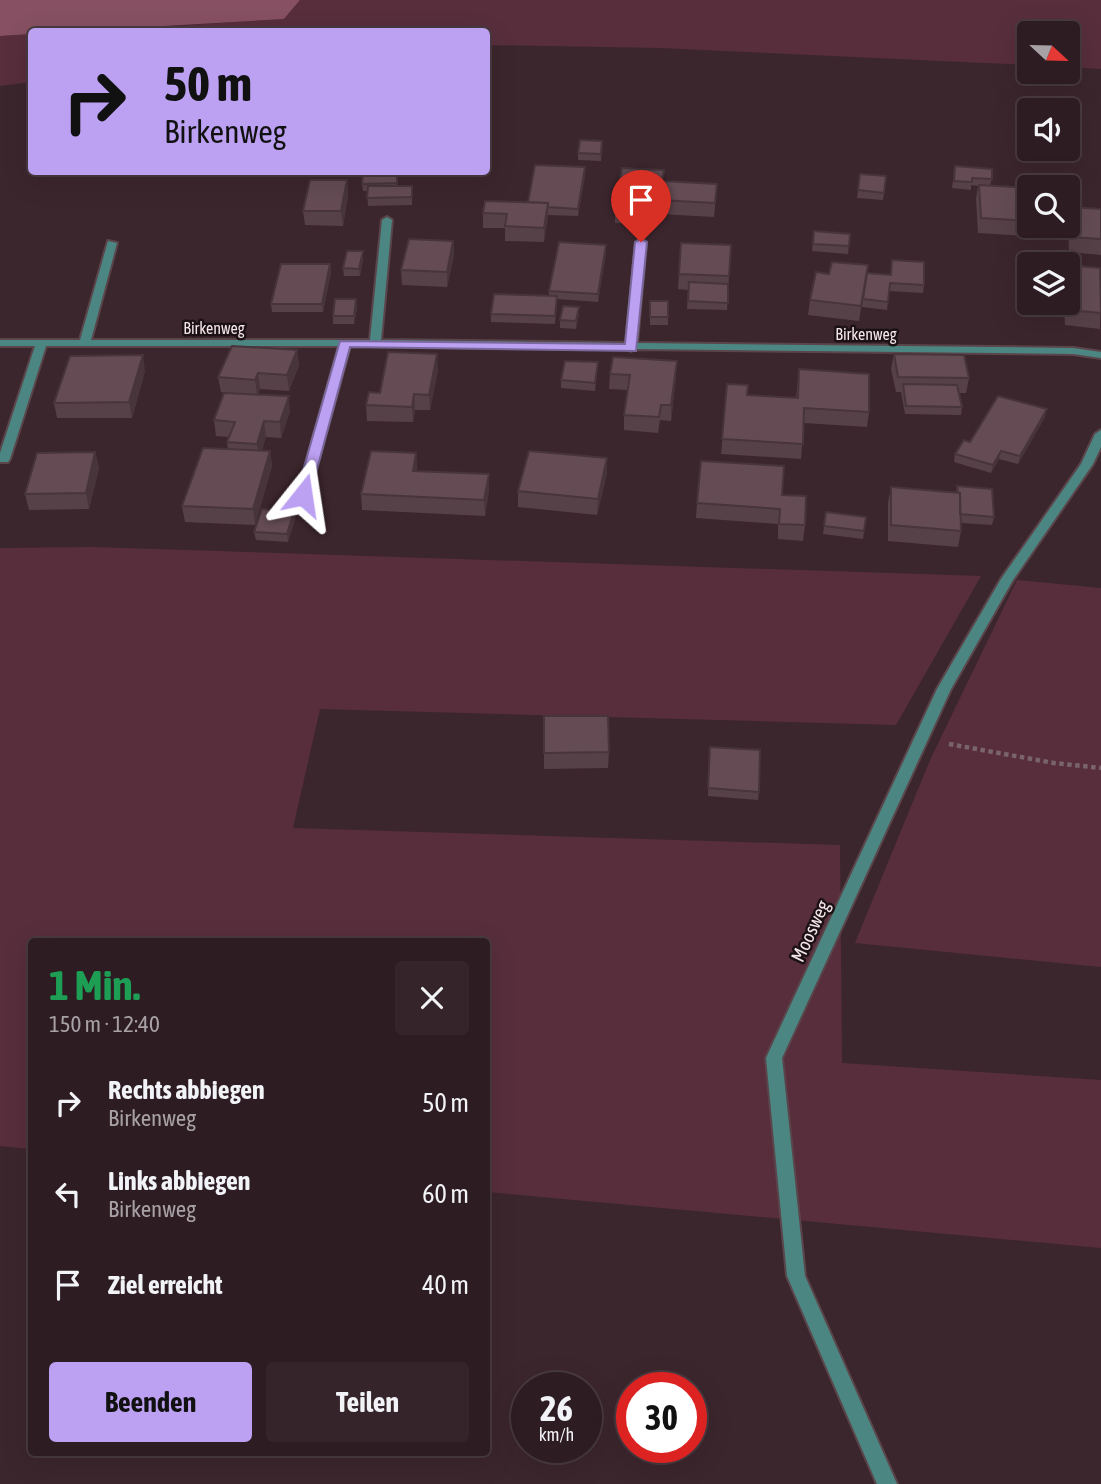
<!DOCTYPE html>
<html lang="de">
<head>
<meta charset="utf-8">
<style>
  :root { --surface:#2d1c22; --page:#35252a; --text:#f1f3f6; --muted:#a7a1a5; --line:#483a40; --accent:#bca0f2 }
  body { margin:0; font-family:"Asap Condensed",sans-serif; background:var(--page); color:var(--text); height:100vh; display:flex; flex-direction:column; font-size:26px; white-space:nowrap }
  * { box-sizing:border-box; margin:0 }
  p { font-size:23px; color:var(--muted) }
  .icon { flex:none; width:38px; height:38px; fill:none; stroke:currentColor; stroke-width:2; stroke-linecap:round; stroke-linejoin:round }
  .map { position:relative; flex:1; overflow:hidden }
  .panel { position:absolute; left:28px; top:938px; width:462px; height:518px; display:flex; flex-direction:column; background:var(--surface); border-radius:7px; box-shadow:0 7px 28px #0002,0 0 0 2px var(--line) }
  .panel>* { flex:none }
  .hud { position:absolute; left:28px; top:28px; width:462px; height:147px; border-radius:7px; box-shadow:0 7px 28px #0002,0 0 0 2px var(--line); background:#bca0f2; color:#111; overflow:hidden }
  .needle { width:46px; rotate:112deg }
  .controls { position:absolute; left:1017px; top:21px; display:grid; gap:14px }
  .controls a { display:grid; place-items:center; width:63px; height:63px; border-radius:7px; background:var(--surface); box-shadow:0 7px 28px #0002,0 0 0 2px var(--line); font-size:35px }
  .speed { position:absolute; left:511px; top:1372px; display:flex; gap:14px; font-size:35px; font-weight:700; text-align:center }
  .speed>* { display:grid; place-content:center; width:91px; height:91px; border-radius:50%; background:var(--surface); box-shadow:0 7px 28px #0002,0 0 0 2px var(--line); line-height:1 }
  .speed small { font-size:18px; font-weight:400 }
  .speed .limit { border:10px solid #d22; background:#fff; color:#111 }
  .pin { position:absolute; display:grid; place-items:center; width:60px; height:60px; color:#fff; margin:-72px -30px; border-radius:50% 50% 50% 0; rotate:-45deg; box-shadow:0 0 7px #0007 }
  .pin .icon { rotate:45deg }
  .me { position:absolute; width:77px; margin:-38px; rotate:15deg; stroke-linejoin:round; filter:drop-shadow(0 0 5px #0008) }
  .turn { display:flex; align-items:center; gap:24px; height:147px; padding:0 21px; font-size:32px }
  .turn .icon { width:91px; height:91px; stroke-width:2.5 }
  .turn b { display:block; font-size:49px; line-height:60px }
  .round { display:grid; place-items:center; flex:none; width:74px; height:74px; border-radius:7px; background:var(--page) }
  .summary { display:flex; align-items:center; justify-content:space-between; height:119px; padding:0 21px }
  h1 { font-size:42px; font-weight:700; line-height:52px; color:#1e9e55 }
  .primary-button { display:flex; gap:14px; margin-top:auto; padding:14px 21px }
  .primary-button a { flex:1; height:80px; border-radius:7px; background:var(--accent); color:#111; font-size:28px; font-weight:700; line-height:80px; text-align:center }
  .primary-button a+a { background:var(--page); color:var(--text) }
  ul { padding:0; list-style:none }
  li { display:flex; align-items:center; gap:21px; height:91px; padding:0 21px }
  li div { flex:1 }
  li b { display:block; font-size:26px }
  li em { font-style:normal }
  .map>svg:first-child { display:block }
</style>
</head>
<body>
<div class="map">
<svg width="1101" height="1484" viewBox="0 0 1101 1484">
  <rect width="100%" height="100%" fill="#3c262d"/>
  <path fill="#582e3c" d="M300,0H1101V69L1068,67V33H1029V65L660,48L487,45L486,32H78L284,19Z
    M31,34V82L0,86V36Z
    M92,547L981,576L896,725L320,709L293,828L840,845L842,1063L1101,1080V1248L487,1192L486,942H32L31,1149L0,1146V548Z
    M1017,580L1101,588V967L855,943L930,760Z"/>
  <path fill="#875063" d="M0,0H300L284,19L78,31L32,32L31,34L0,36Z"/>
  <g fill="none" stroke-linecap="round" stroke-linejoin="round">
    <g stroke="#5a454b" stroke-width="4">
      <path id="minor" d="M387,217L392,220L381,340L626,343L636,242L641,239L646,242L637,343L1073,348L1101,352V358L1073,354L636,349L631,351L626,349L350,346L309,495L303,499L297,495L339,346H46L10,459L8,462H0V453L35,346H0V340H80L108,241L117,243L91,340H370L382,220Z
        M1101,430V447L1093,464L1013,580L951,689L782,1058L805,1276L897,1484H877L787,1276L766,1058L937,689L1001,579L1081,464L1095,434Z"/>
    </g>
    <path stroke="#78646a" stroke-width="4.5" stroke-dasharray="4.5 3.5" stroke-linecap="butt" d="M949,744L1054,763L1101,768"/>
    <use href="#minor" fill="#4c8682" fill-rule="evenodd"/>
  </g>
  <path fill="#574148" d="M602,141L601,161L578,160V153Z
    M955,166L992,179L990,185L1029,188V226H1044L1041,237L978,233L976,199L978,186L971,185V190L952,188Z
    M585,167V175L578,216L548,215L544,242L505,241V228H483V213L528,202Z
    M397,172V186H412V205L368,206L367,191H363L362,184Z
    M860,174L884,193L883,200L857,198Z
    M347,180L348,195L343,226L305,225L303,211Z
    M663,181L717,184L714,217L660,214L658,225L615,223V208Z
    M1071,207L1101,209V255L1069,252L1068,221Z
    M814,231L850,234L848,254L812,251Z
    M453,241L454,255L447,287L402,285L401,270Z
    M681,243L731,245L727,310L687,309L688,290L678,289Z
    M606,253L598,302L557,299L555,324L491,322V314L549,296V291Z
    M363,259L360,276H344L343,268Z
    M330,264L331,272L323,312H272L271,304Z
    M867,273L924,285L923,293L889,291L887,310L862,307L864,289L859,321L808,315L810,300Z
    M1101,281L1100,329L1065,325L1064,307L1040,305V303H1068Z
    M650,301L668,317V325H650Z
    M357,307L354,324H333V316Z
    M579,307V314L576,329L560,328V320Z
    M297,350L299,365L289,391L260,389L258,394L290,411L281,438L266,437L262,450L270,451L272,466L255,525L185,522L182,506L228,449L227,442L229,437L216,436L214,420L224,393L221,392L218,377Z
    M894,354L969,378L966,393H959L962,407L961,415L905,414L901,392H896L891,369Z
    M598,362L595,391L561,388V380Z
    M799,369L869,412L867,427L804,423L801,459L721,454L727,384L747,395L796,398Z
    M438,370L430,410H415L413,422L367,421L366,405L380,393Z
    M145,371L132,418H57L54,403Z
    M610,374L676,377L671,421L660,420L658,433L624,430V415L627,390L609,389Z
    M1045,417L1018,464L999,459L991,473L954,462L955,454L970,442Z
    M95,452L99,468L89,509L29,510L25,494Z
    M416,453L417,471L489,490L485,516L362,510L361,494Z
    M607,458V473L597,515L518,507V491Z
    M957,486L994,517L992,525L961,523V531L958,547L888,541V503L891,487L956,492Z
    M782,495L805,525L803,541L778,539V524L696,518L697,503Z
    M294,511L295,519L288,542L256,540L254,532Z
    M826,512L866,517L863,539L823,534Z
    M544,716L609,752L608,768L544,769Z
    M710,747L759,792L758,800L708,796Z"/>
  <path fill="#47353b" d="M585,167V175L578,216V209Z
    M347,180L348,195L343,226L341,211Z
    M548,203V218L544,242V228Z
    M453,241L454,255L447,287V272Z
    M606,245V253L598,302V294Z
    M363,251V259L360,276L359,269Z
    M330,264L331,272L323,312L322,304Z
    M356,299L357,307L354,324V316Z
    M579,307V314L576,329V321Z
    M297,350L299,365L289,391L287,375Z
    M437,354L438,370L430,410L429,395Z
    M143,355L145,371L132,418L129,402Z
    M677,361L676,377L671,421V405Z
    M258,373L260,389L257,395L255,380Z
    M414,394L415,410L413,422L412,407Z
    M289,396L290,411L281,438L280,422Z
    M1047,409L1045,417L1018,464L1020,456Z
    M264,421L266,437L259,459L257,444Z
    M270,451L272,466L255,525L253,509Z
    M1001,451L999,459L991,473L993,465Z
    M95,452L99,468L89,509L86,493Z
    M416,453L417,469L414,486L413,471Z
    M607,458V473L597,515L598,499Z
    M489,474V490L485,516L484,500Z
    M294,511L295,519L288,542L287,534Z"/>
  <path fill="#654c54" stroke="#47353b" stroke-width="2" d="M580,140L602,141L601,154L578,153Z
    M535,165L585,167L578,209L548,207V203L528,202Z
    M955,166L992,169V179L972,178V182L954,181Z
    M622,168L664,170L662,181L717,184L715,203L660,200L659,210L615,208Z
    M397,172V183L362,184L363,173Z
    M860,174L886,176L884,193L858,190Z
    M310,180H347L341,211H303Z
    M979,185L1029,188V221L981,218Z
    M368,186H412V197L367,198Z
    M485,201L548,203L544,228L505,226L507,214L483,213Z
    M1071,207L1101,209V239L1072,237Z
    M814,231L850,234L849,246L813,244Z
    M409,239L453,241L447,272L401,270Z
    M559,242L606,245L598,294L549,291Z
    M681,243L731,245L729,276L679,274Z
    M347,251H363L359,269L343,268Z
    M892,260L924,262V285L890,283L888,302L863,299L867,273L891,275Z
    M832,262L868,265L861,306L810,300L816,272L829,274Z
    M281,264H330L322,304H271Z
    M1068,265L1100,268L1101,313L1068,310Z
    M689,282L728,284V303L688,301Z
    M494,294L557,296L555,316L491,314Z
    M335,299H356L354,316H333Z
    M650,301H668V317H650Z
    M563,306L579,307L576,321L560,320Z
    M232,346L297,350L287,375L258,373L255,380L218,377Z
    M388,352L437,354L429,395L414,394L412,407L366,405L369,392L380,393Z
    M894,354L964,355L969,378L898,377Z
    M143,355L129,402L54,403L70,356Z
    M613,357L677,361L671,405H661L659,417L624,415L630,375L610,374Z
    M565,361L598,362L595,383L561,380Z
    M799,369L869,374V412L804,408L803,444L722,439L727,384L748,385L747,395L798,398Z
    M903,384L957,385L962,407L906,406Z
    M224,393L289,396L280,422L264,421L257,444L227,442L235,422L214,420Z
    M998,396L1047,409L1020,456L1001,451L993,465L955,454L964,440L970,442Z
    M203,448L270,451L253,509L182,506Z
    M371,451L416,453L413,471L489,474L484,500L361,494Z
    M529,451L607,458L598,499L518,491Z
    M95,452L86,493L25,494L37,453Z
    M701,461L784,466L782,495L806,496L805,525L779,524L780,509L697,503Z
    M957,486L992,489L994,517L960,514V493L958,492Z
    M891,487L960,493L961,531L891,525Z
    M262,509L294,511L287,534L254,532Z
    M826,512L866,517L864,531L824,526Z
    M544,716H608L609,752L544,753Z
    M710,747L760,750L759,792L708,788Z"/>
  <path fill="#bca0f2" stroke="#7a689d" stroke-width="2" d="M641,239L647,242L636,351L350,347L310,495L308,498H298L296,495L340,341L625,344L635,242Z"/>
  <g text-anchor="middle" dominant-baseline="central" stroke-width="5" stroke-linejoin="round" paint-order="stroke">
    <g font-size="16" fill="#f6e6ea" stroke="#1c1215">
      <text x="214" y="328">Birkenweg</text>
      <text x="866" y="334">Birkenweg</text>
    </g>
    <g font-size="19" fill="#f6e6ea" stroke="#1c1215">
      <text transform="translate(810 931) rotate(-65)">Moosweg</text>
    </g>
  </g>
</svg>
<div class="controls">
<a><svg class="needle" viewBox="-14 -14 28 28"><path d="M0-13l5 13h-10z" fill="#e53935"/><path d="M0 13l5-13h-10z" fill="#a7a1a5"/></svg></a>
<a><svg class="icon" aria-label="sound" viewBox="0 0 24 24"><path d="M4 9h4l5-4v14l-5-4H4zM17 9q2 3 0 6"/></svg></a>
<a><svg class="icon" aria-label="search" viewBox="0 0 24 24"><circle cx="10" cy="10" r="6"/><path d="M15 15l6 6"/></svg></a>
<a><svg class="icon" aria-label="layers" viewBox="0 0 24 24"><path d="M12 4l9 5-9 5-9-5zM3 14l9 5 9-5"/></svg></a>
</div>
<div class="speed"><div>26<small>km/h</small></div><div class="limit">30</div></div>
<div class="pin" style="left:641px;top:242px;background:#d93025"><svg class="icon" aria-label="arrive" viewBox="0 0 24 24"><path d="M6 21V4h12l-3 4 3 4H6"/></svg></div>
<svg class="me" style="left:303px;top:495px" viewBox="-20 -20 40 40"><path d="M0-17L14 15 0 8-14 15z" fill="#bca0f2" stroke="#fff" stroke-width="4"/></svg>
<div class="hud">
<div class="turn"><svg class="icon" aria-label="right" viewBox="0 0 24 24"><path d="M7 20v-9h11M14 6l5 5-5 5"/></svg><div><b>50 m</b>Birkenweg</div></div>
</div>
<section class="panel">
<div class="summary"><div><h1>1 Min.</h1><p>150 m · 12:40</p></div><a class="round"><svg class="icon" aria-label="close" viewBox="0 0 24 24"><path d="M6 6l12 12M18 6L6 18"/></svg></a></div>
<ul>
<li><svg class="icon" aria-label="right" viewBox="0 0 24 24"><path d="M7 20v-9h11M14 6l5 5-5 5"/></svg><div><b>Rechts abbiegen</b><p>Birkenweg</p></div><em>50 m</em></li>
<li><svg class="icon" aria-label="left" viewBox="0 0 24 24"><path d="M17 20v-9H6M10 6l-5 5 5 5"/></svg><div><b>Links abbiegen</b><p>Birkenweg</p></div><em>60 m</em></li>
<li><svg class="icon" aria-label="arrive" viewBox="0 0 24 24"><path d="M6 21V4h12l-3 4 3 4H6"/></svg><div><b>Ziel erreicht</b></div><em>40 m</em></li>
</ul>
<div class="primary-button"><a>Beenden</a><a>Teilen</a></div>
</section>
</div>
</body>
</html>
